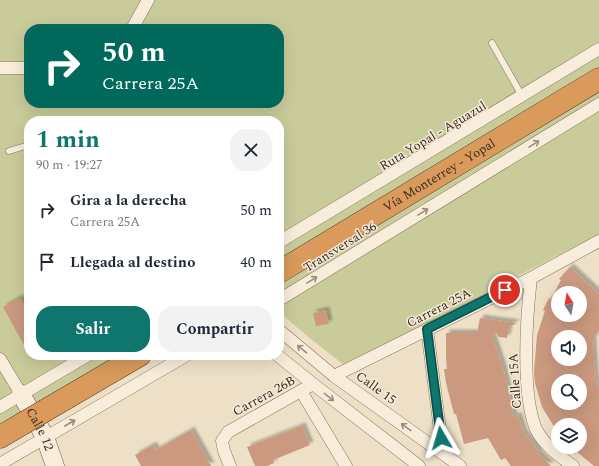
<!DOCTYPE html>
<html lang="es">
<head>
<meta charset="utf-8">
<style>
  :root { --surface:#fff; --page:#f2f2f3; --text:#1f2937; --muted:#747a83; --accent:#0f766e }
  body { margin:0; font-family:Spectral,serif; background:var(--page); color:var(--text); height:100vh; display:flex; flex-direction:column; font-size:15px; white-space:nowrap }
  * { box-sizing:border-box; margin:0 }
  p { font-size:13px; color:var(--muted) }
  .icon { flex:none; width:22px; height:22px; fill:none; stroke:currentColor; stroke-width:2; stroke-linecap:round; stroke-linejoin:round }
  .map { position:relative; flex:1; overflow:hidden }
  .side { position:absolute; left:24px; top:116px; width:260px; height:244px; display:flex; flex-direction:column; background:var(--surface); border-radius:16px; box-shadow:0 4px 16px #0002 }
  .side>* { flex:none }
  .top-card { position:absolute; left:24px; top:24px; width:260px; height:84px; border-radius:16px; box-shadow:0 4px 16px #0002; background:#00695c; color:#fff; overflow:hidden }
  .needle { width:26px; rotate:349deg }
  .tools { position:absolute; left:551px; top:286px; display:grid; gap:8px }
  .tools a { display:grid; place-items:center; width:36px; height:36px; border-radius:50%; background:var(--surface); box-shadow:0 4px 16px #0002; font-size:20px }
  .pin { position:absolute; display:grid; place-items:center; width:34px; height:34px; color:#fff; margin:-17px; border:2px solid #fff; border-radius:50%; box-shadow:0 1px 4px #0007 }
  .me { position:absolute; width:44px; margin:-22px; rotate:353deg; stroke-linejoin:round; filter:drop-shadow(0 0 3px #0008) }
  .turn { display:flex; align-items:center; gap:14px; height:84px; padding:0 12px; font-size:18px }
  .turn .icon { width:52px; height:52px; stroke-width:2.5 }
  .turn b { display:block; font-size:28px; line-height:34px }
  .round { display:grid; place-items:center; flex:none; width:42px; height:42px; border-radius:16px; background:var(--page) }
  .head { display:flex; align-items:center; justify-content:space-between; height:68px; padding:0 12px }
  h1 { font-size:24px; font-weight:700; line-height:30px; color:var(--accent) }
  .cta { display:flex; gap:8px; margin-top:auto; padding:8px 12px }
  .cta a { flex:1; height:46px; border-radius:16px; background:var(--accent); color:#fff; font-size:16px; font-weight:700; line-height:46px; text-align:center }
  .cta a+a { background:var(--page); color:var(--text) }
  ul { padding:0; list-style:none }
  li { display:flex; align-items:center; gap:12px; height:52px; padding:0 12px }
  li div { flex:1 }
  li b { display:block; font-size:15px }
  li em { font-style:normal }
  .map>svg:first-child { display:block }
</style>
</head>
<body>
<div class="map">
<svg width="599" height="466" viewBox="0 0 599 466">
  <defs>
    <filter id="shadow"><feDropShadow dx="3.5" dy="-3.5" stdDeviation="1" flood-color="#0004"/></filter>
  </defs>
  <rect width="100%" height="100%" fill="#ede0c7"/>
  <path fill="#c9cb9b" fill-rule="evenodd" d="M0,0H599V234L426,324L343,364L312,340L279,312V121H29V355H141L0,438ZM29,29H279V103H29Z"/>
  <path fill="#ca997f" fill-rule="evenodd" filter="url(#shadow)" d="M570,267L599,294V330L593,340L594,360L596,380L599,388V466H594L577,452L575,454L569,447H580V425H558V433L542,407L535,383L534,372L537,335L545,311L543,310L549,298L551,299L561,280L559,279ZM558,293H580V315H558ZM558,337H580V359H558ZM558,381H580V403H558Z
    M20,298L29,314V354L3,307Z
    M326,310L329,324L316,326L313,313Z
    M480,318L517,323L509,327L507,338L499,337L496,333L492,335L504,371L514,417L518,415L524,433L539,452L538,453L551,466H511L505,458L501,460L488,438L464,444L456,414H454L446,383L444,369H447L446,357V333H477Z
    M302,426L310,445L273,460L274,463L267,466H255L247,447Z
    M191,430L211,466H141L135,455L153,445L156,450Z"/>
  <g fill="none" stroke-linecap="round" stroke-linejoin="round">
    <g stroke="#89725d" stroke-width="7">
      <path id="lane" d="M492,43L522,96
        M9,151L29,145"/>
    </g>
    <g stroke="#89725d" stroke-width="13">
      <path id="street" d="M132,29L148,0
        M0,68H29
        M279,242L599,49
        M531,278C527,312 525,347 527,382C528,397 530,415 536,429C544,445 559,456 573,466
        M279,300L599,104
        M427,329L443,453
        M279,330L334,376L460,466
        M277,355L313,384L419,466
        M0,359L21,394
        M334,376L531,278L599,241
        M301,391L346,466
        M0,407L88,355
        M0,464L187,355
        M230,466L224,451L222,441L228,432L313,384"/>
    </g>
    <g stroke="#6b5340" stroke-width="19">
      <g id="secondary">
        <path id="s1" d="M21,394L45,437L55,466"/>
      </g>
    </g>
    <g stroke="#574031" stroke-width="23">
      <g id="highway">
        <path id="s2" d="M279,272L599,79"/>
        <path d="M46,410L140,355"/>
        <path d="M0,437L22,424"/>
      </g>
    </g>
    <use href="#lane" stroke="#f8eddb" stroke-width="6"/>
    <use href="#street" stroke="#f8eddb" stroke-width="12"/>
    <use href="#secondary" stroke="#f8eddb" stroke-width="18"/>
    <use href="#highway" stroke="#d99a5c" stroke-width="22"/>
    <g stroke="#574031" stroke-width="23" stroke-linecap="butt">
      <path id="highway-bridge" d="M22,424L46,410"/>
    </g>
    <use href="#highway-bridge" stroke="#d99a5c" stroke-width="22"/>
  </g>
  <defs><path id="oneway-shaft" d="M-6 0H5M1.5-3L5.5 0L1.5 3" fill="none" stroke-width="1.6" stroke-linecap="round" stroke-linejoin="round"/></defs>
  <g stroke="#988c7e">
    <use href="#oneway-shaft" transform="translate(534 144) rotate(-32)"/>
    <use href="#oneway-shaft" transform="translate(423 212) rotate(-32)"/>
    <use href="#oneway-shaft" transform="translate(312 280) rotate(-32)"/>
    <use href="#oneway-shaft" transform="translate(302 349) rotate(-140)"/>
    <use href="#oneway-shaft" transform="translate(329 397) rotate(38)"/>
    <use href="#oneway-shaft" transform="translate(70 423) rotate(-30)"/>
    <use href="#oneway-shaft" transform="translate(406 427) rotate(-144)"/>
  </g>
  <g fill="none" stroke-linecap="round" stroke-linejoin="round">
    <g stroke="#0a4d48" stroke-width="10">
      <path id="route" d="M441,438L427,329L505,290"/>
    </g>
    <use href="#route" stroke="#0f766e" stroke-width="7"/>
  </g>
  <g text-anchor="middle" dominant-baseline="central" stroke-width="3" stroke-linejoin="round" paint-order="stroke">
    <g font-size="13" fill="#392b20" stroke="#f5ead7">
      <text transform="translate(433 136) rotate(-31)">Ruta Yopal - Aguazul</text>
      <text stroke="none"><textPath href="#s2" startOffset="187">Vía Monterrey - Yopal</textPath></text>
      <text transform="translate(340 247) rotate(-32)">Transversal 36</text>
      <text transform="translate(439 308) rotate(-27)">Carrera 25A</text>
      <text transform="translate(515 381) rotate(-94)">Calle 15A</text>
      <text transform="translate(376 388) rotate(36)">Calle 15</text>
      <text transform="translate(264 396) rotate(-29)">Carrera 26B</text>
      <text stroke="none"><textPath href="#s1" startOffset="40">Calle 12</textPath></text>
    </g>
  </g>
</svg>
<div class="tools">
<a><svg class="needle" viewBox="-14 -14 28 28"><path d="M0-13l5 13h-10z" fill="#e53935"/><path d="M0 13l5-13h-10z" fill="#747a83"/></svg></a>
<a><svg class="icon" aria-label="sound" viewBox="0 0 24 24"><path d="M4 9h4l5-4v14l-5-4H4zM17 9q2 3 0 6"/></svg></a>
<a><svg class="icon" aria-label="search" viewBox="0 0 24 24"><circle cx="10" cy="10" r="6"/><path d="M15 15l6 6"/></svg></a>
<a><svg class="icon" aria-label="layers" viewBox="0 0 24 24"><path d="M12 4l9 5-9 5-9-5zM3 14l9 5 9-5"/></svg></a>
</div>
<div class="pin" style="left:505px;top:290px;background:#d93025"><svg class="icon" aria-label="arrive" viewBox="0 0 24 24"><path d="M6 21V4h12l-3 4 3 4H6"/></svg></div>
<svg class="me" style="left:441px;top:438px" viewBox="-20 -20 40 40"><path d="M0-17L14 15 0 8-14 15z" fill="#0f766e" stroke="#fff" stroke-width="4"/></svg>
<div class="top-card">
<div class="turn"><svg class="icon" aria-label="right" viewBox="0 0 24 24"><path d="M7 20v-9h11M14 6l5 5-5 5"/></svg><div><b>50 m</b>Carrera 25A</div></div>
</div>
<section class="side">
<div class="head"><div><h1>1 min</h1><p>90 m · 19:27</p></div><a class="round"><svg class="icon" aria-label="close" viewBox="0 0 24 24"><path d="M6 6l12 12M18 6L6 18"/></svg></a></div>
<ul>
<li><svg class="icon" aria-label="right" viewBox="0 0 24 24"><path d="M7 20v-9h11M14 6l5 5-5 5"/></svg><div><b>Gira a la derecha</b><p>Carrera 25A</p></div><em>50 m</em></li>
<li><svg class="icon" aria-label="arrive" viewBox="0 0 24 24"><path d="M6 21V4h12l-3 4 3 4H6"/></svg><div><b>Llegada al destino</b></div><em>40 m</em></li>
</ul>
<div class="cta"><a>Salir</a><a>Compartir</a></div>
</section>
</div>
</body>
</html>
